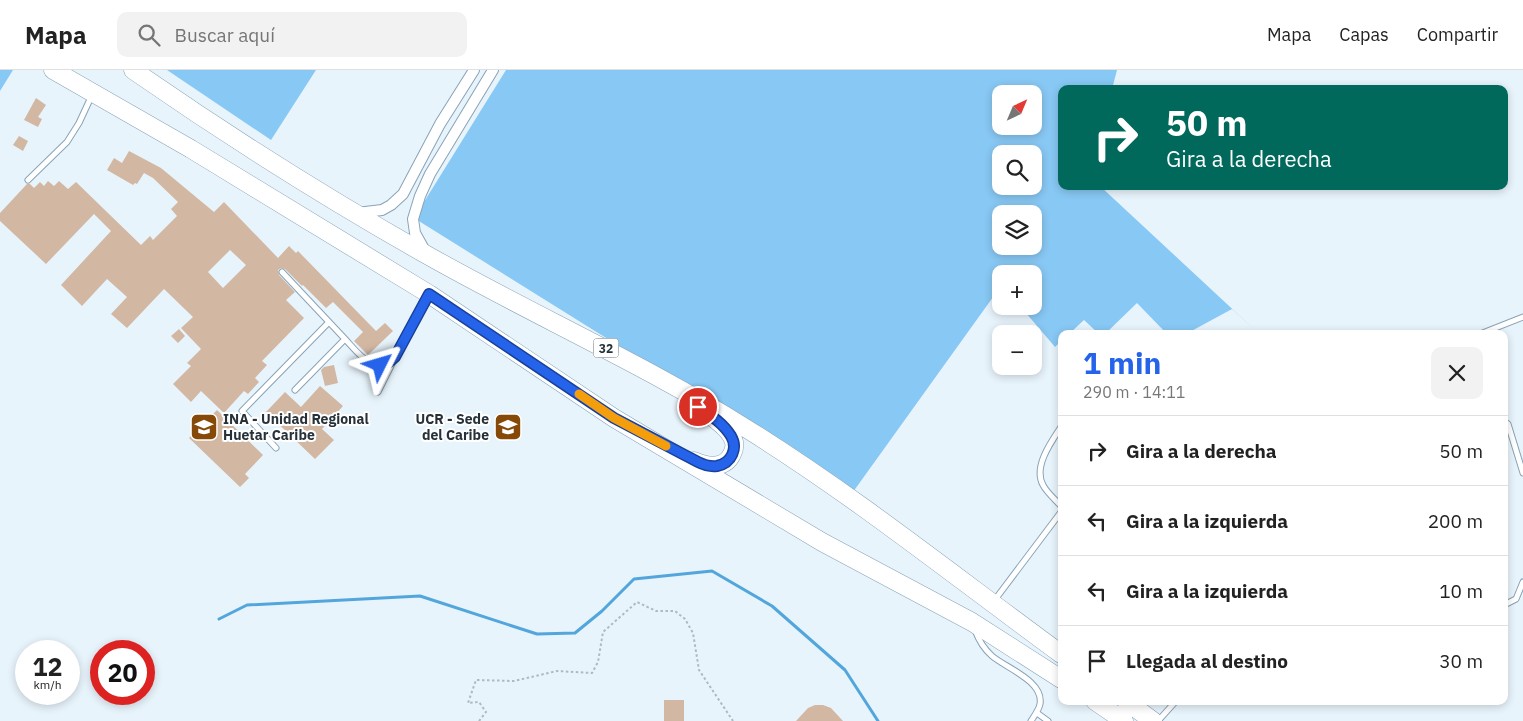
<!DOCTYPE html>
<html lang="es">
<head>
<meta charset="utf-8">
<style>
  :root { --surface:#fff; --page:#f2f2f2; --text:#222; --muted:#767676; --line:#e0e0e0; --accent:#2563eb }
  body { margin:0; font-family:"IBM Plex Sans",sans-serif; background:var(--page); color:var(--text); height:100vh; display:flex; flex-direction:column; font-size:19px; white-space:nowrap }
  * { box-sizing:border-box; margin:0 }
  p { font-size:16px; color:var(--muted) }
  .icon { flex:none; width:28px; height:28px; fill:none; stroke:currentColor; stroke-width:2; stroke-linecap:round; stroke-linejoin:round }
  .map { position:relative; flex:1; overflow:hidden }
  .sheet { position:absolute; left:1058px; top:260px; width:450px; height:375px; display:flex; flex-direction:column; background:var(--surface); border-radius:10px; box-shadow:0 2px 8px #0003 }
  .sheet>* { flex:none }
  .guide { position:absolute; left:1058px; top:15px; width:450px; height:105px; border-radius:10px; box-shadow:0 2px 8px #0003; background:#00695c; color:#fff; overflow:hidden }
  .needle { width:32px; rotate:44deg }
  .buttons { position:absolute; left:992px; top:15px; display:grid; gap:10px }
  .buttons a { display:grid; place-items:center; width:50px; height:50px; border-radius:10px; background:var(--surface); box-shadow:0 2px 8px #0003; font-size:25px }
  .speed { position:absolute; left:15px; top:570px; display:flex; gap:10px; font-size:25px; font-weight:700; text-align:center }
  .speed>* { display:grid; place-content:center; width:65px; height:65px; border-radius:50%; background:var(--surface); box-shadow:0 2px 8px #0003; line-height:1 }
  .speed small { font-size:12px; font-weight:400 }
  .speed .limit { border:8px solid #d22; background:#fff; color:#111 }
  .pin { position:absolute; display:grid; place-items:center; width:42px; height:42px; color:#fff; margin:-21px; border:2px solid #fff; border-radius:50%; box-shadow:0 1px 5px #0007 }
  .me { position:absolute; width:55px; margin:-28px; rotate:50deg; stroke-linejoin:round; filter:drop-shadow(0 0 4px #0008) }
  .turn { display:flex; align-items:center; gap:18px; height:105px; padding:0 25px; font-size:22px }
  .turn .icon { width:65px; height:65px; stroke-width:2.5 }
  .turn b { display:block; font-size:35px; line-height:42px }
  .round { display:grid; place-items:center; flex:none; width:52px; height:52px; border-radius:10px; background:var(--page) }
  .headline { display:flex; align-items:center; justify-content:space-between; height:85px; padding:0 25px }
  h1 { font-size:30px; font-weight:700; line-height:38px; color:var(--accent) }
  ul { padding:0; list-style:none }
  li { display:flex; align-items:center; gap:15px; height:70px; padding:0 25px; border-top:1px solid var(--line) }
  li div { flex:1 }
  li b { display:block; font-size:19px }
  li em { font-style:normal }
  header { display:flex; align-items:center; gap:30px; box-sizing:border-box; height:70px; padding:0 25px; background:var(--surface); border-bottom:1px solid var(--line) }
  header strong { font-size:24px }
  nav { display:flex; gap:28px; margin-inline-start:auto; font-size:18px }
  .search { width:350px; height:45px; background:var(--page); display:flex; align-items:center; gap:12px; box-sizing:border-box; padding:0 18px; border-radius:10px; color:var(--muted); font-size:19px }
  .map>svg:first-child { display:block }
</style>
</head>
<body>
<header>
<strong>Mapa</strong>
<div class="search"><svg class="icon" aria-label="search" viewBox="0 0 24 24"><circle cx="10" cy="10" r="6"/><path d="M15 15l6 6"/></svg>Buscar aquí</div>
<nav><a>Mapa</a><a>Capas</a><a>Compartir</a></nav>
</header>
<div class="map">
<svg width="1523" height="651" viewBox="0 0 1523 651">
  <rect width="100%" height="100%" fill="#e8f4fc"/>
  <path fill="#88c8f4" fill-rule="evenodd" d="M0,0H13L0,21Z
    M167,0H316L271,70Z
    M506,0H1117L1112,19H1061V116H1100L1256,261L1232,239L1186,264H1167L1137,233L1105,264H1099L1084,250L1069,264H1061V271L1055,277L1020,236H1034V204H1001V216L853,422L414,148ZM1001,24H1034V56H1001ZM1001,84H1034V116H1001ZM1001,144H1034V176H1001Z"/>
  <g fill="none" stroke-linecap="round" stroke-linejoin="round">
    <path stroke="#52a6dc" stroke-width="3" d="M219,549L247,535L420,526L537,564L575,563L602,541L634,509L712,501L772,536L845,600L878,651"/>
  </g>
  <path fill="#d2b7a3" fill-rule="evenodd" d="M36,28L46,35L38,47L42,49L38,57L24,50Z
    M19,66L28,71L23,81L13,75Z
    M129,81L161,98L214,142L224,132L278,188L289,176L296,183L298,181L376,261L385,253L393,261L368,285L354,271L363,262L333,232L326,238L303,215L302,216L285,199L281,198L278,200L279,205L295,222L286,230L304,248L262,291L267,295L255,308L259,312L248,324L244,321L224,343L201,321L191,332L173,314L191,296L187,293L201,279L181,258L193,247L164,219L127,258L111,244L127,227L107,209L82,236L61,215L111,161L94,144L46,194L0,151V143L27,114H30L34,118L40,112L44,116L48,111L54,116L59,111L68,119L76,112L141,175L150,166L153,170L177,146L171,139L178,132L153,108L144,103L137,114L135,113L133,115L107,100L114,88L122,93ZM230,180L246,195L223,218L208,202Z
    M179,259L185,266L178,273L171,266Z
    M334,295L338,313L325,316L321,300L324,297Z
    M320,316L343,336L322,359L334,370L315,389L266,342L285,322L301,337Z
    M217,340L263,385L245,404L249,408L240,417L189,368Z
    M664,630H684V651H664Z
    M815,635H823L831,638L843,651H796L808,638Z"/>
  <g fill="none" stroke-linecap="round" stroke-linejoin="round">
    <g stroke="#88a3b7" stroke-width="7">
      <path id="service" d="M28,110L67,72L79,53L92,25
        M282,202L345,269
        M1480,264L1523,247
        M295,320L345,269C359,284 374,307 395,287L427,228
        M378,322L394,290
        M1504,351L1508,354L1523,403
        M1061,357C1051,372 1033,397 1043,415C1047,423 1056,430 1061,436
        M276,378L242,341L329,252
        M994,531L1061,442
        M1504,535L1516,529L1523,512
        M975,560C979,571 983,578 992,586C1006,598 1044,611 1040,634C1039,640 1034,646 1031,651
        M1037,643L1048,651
        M1158,651L1176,631"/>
    </g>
    <g stroke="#88a3b7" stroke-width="12">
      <path id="minor" d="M357,143L382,140L391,135L403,124L440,54L474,0
        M425,181L415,163L413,149L420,126L430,104L493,0"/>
    </g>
    <g stroke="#88a3b7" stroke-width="19">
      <path id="trunk" d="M53,0L191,79L429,224L614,348L822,472L972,552L1061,609
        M133,0C228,66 326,128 427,185C533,245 644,294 747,359C856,427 957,508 1061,584
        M694,391C708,397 725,399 732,384C734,380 735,376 734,372C731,361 720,353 711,346
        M1095,631L1124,651
        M1126,631L1153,651"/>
    </g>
    <path stroke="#aeb9c1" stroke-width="2" stroke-dasharray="2.5 2.5" stroke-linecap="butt" d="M479,651L486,642L479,632L468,633L476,610L514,611L557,601L592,603L598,592L603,562L637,532L656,541H675L685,549L693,563L699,600L733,651"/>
    <use href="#service" stroke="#fff" stroke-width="5"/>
    <use href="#minor" stroke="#fff" stroke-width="10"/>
    <use href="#trunk" stroke="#fff" stroke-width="18"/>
  </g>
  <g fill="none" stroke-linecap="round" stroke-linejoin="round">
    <g stroke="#184099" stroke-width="12">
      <path id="route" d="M380,295L388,293L395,287L429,224L614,348L698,392C704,395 710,397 717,396C732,393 738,378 731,366C723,353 710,345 698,337"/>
    </g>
    <use href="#route" stroke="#2563eb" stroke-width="9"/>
    <path stroke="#f59e0b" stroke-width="9" d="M579,324L614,348L666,376"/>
  </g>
  <defs>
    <g id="university-square" transform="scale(1.4375)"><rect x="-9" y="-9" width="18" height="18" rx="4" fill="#864907" stroke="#fff"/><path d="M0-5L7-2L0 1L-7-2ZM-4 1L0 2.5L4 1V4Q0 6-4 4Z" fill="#fff"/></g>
  </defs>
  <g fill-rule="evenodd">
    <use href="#university-square" x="204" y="357"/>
    <use href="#university-square" x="508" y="357"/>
  </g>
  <g text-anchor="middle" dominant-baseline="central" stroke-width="4" stroke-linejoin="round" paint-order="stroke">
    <rect fill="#fff" stroke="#676f74" stroke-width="1" x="593.5" y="268.5" width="25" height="19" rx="4"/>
    <g font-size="12" font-weight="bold" fill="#263139">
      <text x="606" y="278">32</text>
    </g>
    <g font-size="14" font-weight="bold" fill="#263139" stroke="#fff" text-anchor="start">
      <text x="223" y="349">INA - Unidad Regional<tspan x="223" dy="16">Huetar Caribe</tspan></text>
      <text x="489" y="349" text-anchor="end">UCR - Sede<tspan x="489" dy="16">del Caribe</tspan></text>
    </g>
  </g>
</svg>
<div class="buttons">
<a><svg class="needle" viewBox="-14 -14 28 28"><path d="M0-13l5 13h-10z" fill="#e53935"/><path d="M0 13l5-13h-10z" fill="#767676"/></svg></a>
<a><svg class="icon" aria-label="search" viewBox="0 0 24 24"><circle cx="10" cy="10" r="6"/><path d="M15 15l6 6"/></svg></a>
<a><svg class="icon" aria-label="layers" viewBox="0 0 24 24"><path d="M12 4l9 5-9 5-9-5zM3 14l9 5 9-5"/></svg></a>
<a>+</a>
<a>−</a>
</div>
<div class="speed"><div>12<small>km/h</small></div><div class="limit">20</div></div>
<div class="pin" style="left:698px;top:337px;background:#d93025"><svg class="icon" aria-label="arrive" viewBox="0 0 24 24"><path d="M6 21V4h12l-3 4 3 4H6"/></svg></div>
<svg class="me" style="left:380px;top:295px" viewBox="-20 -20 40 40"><path d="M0-17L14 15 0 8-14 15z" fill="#2563eb" stroke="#fff" stroke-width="4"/></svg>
<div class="guide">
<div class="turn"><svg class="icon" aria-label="right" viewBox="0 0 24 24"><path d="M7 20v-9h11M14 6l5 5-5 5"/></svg><div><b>50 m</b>Gira a la derecha</div></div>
</div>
<section class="sheet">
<div class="headline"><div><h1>1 min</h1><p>290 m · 14:11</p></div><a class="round"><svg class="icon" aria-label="close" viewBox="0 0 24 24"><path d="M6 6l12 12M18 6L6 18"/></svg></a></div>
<ul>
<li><svg class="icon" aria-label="right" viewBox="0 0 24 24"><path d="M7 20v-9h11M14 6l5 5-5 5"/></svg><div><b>Gira a la derecha</b></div><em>50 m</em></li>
<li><svg class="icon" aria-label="left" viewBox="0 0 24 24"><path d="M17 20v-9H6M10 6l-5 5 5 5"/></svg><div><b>Gira a la izquierda</b></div><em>200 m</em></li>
<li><svg class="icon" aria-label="left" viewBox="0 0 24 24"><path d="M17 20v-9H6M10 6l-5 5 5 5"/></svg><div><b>Gira a la izquierda</b></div><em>10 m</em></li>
<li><svg class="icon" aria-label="arrive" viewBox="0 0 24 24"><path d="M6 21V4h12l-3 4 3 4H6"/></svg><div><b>Llegada al destino</b></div><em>30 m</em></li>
</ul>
</section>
</div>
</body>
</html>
